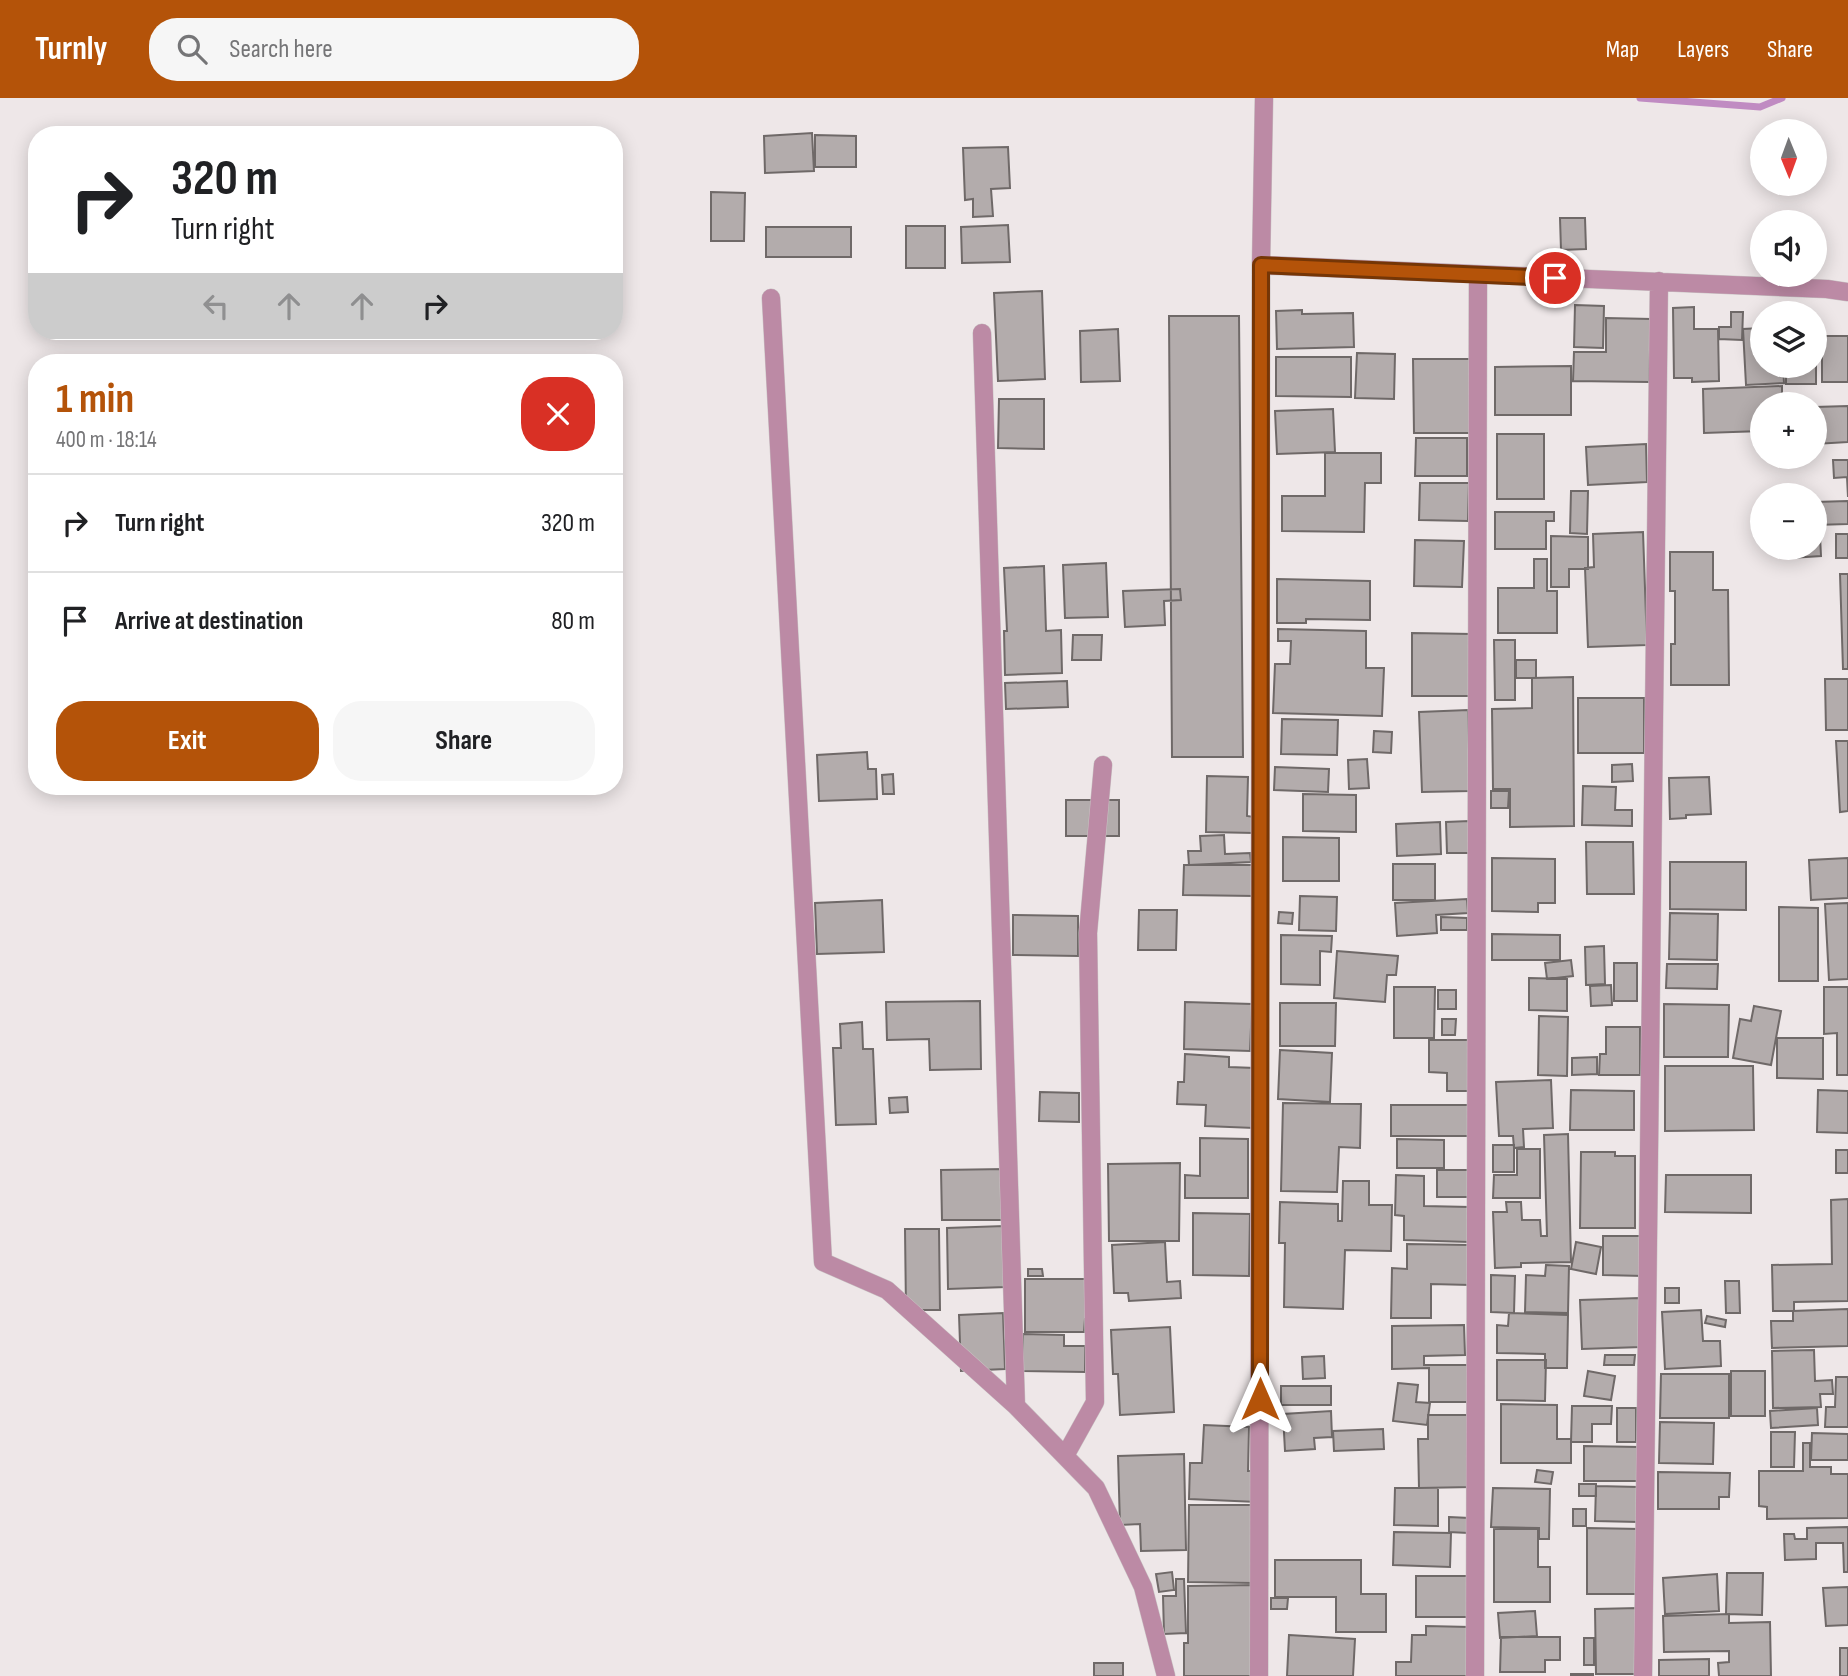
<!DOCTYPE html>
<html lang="en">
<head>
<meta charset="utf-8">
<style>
  :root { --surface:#fff; --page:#f6f6f6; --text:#202124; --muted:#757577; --line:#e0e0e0; --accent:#b45309 }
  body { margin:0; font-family:"Sofia Sans Condensed",sans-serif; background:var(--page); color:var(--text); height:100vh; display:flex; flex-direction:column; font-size:26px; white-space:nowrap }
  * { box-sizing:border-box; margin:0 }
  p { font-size:23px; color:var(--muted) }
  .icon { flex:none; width:38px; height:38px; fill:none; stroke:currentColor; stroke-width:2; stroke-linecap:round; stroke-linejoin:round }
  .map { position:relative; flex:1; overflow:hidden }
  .sheet { position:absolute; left:28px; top:256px; width:595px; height:441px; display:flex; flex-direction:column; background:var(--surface); border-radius:28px; box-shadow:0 4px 18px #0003 }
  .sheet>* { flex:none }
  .top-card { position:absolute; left:28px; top:28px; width:595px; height:214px; border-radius:28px; box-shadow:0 4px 18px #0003; background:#fff; color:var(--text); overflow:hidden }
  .needle { width:46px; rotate:179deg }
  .buttons { position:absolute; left:1750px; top:21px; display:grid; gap:14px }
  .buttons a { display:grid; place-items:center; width:77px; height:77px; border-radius:50%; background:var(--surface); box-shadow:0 4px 18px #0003; font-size:35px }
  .pin { position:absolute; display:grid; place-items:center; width:60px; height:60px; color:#fff; margin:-30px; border:4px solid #fff; border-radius:50%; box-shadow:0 2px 7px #0007 }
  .me { position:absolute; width:77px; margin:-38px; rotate:0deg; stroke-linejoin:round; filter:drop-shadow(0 0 5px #0008) }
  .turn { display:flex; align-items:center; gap:24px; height:147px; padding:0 28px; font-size:32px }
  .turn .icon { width:91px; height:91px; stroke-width:2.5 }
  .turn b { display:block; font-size:49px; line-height:60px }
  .lanes { display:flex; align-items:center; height:66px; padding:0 28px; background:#0003; justify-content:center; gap:35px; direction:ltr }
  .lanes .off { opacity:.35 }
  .round { display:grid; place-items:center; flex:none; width:74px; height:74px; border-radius:28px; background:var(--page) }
  .summary { display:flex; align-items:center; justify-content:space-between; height:119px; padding:0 28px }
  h1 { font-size:42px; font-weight:700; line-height:52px; color:var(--accent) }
  .cta { display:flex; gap:14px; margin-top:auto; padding:14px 28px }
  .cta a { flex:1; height:80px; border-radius:28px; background:var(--accent); color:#fff; font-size:28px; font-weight:700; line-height:80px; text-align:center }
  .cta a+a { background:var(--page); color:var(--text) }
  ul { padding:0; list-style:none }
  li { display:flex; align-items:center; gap:21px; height:98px; padding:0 28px; border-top:2px solid var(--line) }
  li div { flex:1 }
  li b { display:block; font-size:26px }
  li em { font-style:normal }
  header { display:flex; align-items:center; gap:42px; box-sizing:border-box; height:98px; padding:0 35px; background:var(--accent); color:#fff }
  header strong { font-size:33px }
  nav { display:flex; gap:38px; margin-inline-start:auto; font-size:24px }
  .search { width:490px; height:63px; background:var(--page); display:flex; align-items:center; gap:18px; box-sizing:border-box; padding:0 24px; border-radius:28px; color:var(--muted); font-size:26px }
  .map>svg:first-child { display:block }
</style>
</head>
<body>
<header>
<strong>Turnly</strong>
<div class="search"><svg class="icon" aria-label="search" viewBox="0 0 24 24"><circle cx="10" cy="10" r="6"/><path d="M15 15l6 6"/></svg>Search here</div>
<nav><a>Map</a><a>Layers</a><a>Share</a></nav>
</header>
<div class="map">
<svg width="1848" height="1578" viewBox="0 0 1848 1578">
  <rect width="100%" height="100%" fill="#eee7e8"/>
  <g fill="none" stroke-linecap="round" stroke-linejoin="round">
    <path stroke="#c08bc2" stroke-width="7" d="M1640,0L1760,9L1782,0"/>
  </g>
  <path fill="#b3acac" stroke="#6f6968" stroke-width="2" d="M812,35L814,73L765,75L764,38Z
    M815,37L856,38V69H815Z
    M1008,49L1010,90L991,91L993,118L973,119V101L965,102L963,50Z
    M711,94L745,95L744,143H711Z
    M1560,120H1585L1586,151L1561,152Z
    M1008,127L1010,164L962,165L961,129Z
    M906,128H945V170H906Z
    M766,129H851V159H766Z
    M1042,193L1045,281L998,283L994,195Z
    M1575,207L1604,208L1603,250L1574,249Z
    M1694,209V231H1718L1719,283L1692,284V280H1674L1673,210Z
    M1302,212V216L1353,215L1354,249L1277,251L1276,213Z
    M1731,214H1743L1742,242L1719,241V229H1731Z
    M1169,218H1239L1243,659H1172Z
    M1606,220L1651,221L1649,284L1573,283L1574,254H1606Z
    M1815,224H1816V286H1786V268H1815Z
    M1762,230V268H1783L1784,285L1746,287L1743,231Z
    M1118,231L1120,283L1081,284L1080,233Z
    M1822,238H1848V284H1822Z
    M1357,255L1395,256L1394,301L1355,300Z
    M1276,259H1351V299L1276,298Z
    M1413,261H1471V335H1414Z
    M1571,268V317H1495V269Z
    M1782,288V306H1762V333L1704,335L1703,291Z
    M999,301H1044V351L998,350Z
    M1848,308V344L1815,346V309Z
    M1333,311L1335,354L1277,356L1275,313Z
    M1497,336H1544V401H1497Z
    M1416,340H1467V378H1415Z
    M1646,346L1647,384L1588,387L1586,349Z
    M1325,355H1381V385H1365L1364,434L1282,433V398H1325Z
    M1833,362H1848V399L1847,379L1834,380Z
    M1420,385H1469L1468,423L1419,422Z
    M1571,393H1588L1587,436L1570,435Z
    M1848,403V426L1815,427V404Z
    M1495,414H1554V423H1546V451H1495Z
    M1643,434L1647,547L1588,549L1585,470L1594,469L1593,436Z
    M1836,436H1848V460H1836Z
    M1551,438L1588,439V471H1569V489H1551Z
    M1815,438H1820L1821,458L1791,460L1790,450H1815Z
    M1415,442L1464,443L1462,489L1414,488Z
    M1670,454H1713V492H1728L1729,587H1671V546H1675V493H1670Z
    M1534,461H1547V493H1557V535H1498V490H1534Z
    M1106,465L1108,519L1065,520L1063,467Z
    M1044,468L1046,533L1061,532L1062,575L1005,577L1004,533H1007L1004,470Z
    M1840,476H1848V571H1843Z
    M1277,481L1370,483V522L1306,521V525H1277Z
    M1180,491L1181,502L1164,503L1165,527L1125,529L1123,493Z
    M1278,531L1366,533V570H1384L1382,618L1273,615L1275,566H1290L1291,543H1278Z
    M1412,535L1472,536L1470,598H1412Z
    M1073,537H1102L1101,562H1072Z
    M1494,542H1515V602H1495Z
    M1516,562H1536V580H1516Z
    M1573,579L1574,728L1510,729V691H1493L1492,611L1532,610V580Z
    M1825,581H1848V632H1826Z
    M1067,583L1068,609L1006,611L1005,585Z
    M1578,600H1644V655H1578Z
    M1468,612L1470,693L1422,694L1419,614Z
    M1282,621L1338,622L1337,657L1281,656Z
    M1374,633L1392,634L1391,655L1373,654Z
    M1836,643H1848V713L1840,714Z
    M867,654L868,671H876L877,701L819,703L817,657Z
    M1367,661L1369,690L1349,691L1348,662Z
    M1632,666L1633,683L1612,684V667Z
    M1275,669L1329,671L1328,694L1274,692Z
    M893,676L894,696H883L882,677Z
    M1207,678L1248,679L1247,718L1254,719V735L1206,734Z
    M1709,679L1711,716L1686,717V720L1670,721L1669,680Z
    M1583,688L1616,689L1615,712H1632V728L1582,727Z
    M1491,693H1509L1508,710H1491Z
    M1303,696L1356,697V734L1303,733Z
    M1066,702H1119V738H1066Z
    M1469,723L1470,755H1447L1446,724Z
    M1440,724L1441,756L1397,758L1396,726Z
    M1224,737L1225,756L1250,755L1251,764L1189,767L1188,753H1201L1200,738Z
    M1283,739L1339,740V783H1283Z
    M1586,744H1633L1634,796H1587Z
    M1492,760L1555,761V805H1538V814L1492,813Z
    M1848,760V800L1811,802L1809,762Z
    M1670,764H1746V812L1670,811Z
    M1393,766H1435V802H1393Z
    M1184,767H1254V798L1183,797Z
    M1300,798L1337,799L1336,833L1299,832Z
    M1467,801L1468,815L1436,817L1437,835L1397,838L1395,805Z
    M882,802L884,854L817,856L815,805Z
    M1848,805V881L1829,882L1825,806Z
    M1779,809L1818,810V883H1779Z
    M1139,812H1177L1176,852H1138Z
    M1279,814L1293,815L1292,826L1278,825Z
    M1670,815L1718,816L1717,862L1669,861Z
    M1013,817L1078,818V858L1013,857Z
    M1441,819L1467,820V832H1441Z
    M1492,836L1560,837V862H1492Z
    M1281,837L1332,838L1331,854L1320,853V887L1281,886Z
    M1604,848L1605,886L1586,887L1585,849Z
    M1337,853L1398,858L1396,877H1387L1385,904L1334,900Z
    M1571,862L1573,878L1547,881L1545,865Z
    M1614,865H1637V903H1614Z
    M1667,866H1718L1717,891L1666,890Z
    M1529,880L1567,881V913L1529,912Z
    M1611,887L1612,907L1591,908L1590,888Z
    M1394,889H1435L1434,940H1394Z
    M1824,889H1848V977H1837V935L1824,936Z
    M1438,892H1456V911H1438Z
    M980,903L981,971L930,972L929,941L887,942L886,904Z
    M1185,904L1252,906L1250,953L1184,951Z
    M1280,905H1336L1335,948H1280Z
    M1664,906L1729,907L1728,959H1664Z
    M1754,908L1781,913L1771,967L1733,960L1740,921L1751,923Z
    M1539,918L1568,919L1567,978L1538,977Z
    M1442,921H1456L1455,937H1442Z
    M862,924L863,951H873L876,1026L836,1027L833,950H841L840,926Z
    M1606,929H1640V977H1599L1600,956H1606Z
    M1777,940H1823V981L1777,980Z
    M1429,942H1471L1470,993H1447V975L1429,974Z
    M1280,952L1332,955L1330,1004L1278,1001Z
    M1185,956L1229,959V969L1255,970L1254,1030L1205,1028L1206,1007L1177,1006L1178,984H1184Z
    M1597,959V976L1572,977V960Z
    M1665,968H1753L1754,1032L1665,1033Z
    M1551,982L1553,1030L1523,1031L1524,1049L1514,1050L1513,1038H1499L1496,984Z
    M1571,992L1634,993V1032H1570Z
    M1818,992L1848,993V1035L1817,1034Z
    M1040,994L1079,995V1024L1039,1023Z
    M907,999L908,1014L890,1015L889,1000Z
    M1283,1005L1361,1006L1360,1050L1339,1049L1337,1094L1281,1093Z
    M1391,1007H1473V1038H1391Z
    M1568,1036L1571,1164L1521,1165V1169L1495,1170L1493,1114H1507L1506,1104H1521L1522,1122H1540L1541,1138H1547L1544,1037Z
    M1200,1040L1248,1041V1100H1185V1077L1200,1078Z
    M1397,1041L1444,1042V1070H1397Z
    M1493,1047H1514V1074H1493Z
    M1517,1051H1540V1100H1493L1494,1077H1517Z
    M1836,1052H1848V1075H1836Z
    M1581,1054H1615V1058H1635V1130H1580Z
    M1180,1065L1179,1143H1109L1108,1066Z
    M1005,1071V1122H942L941,1072Z
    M1437,1072H1474L1473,1099H1437Z
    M1396,1077L1424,1078V1108L1470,1109L1469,1144L1404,1142V1118L1395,1117Z
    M1666,1077H1751V1115L1665,1114Z
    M1343,1083H1369V1107H1392L1391,1153L1345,1152L1343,1211L1284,1209L1285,1145H1279L1280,1104L1338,1106V1123H1342Z
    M1848,1101V1203L1794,1204V1213H1773L1772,1167L1832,1166L1831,1102Z
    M1193,1115L1250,1116L1249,1178L1193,1177Z
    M1004,1128L1006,1189L948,1191L947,1130Z
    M905,1131H939L940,1212H906Z
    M1603,1138H1643V1178L1603,1177Z
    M1165,1144L1167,1184L1180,1183L1181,1200L1129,1203L1128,1195H1114L1112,1147Z
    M1576,1144L1601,1149L1596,1176L1571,1171Z
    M1407,1146L1470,1147V1187L1431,1186V1220H1391L1392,1170L1407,1171Z
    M1546,1167L1569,1168L1568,1215L1525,1214L1526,1177L1545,1178Z
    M1028,1171H1042L1043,1178H1028Z
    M1491,1177L1515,1178L1514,1215L1491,1214Z
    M1025,1181H1097V1221H1085L1084,1234H1025Z
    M1725,1183H1739L1740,1215H1726Z
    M1665,1190H1679V1205H1665Z
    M1639,1200L1641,1249L1582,1251L1580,1202Z
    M1848,1211V1248L1772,1250L1771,1223H1793V1213Z
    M1701,1212L1703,1243H1720L1721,1268L1665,1271L1662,1214Z
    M1003,1215L1005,1271L961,1273L959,1217Z
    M1509,1215L1568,1217L1567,1270H1545V1256L1497,1255V1227L1508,1228Z
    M1707,1218L1726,1222L1725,1229L1705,1225Z
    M1464,1227L1465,1257L1424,1258V1267H1470V1304H1429V1270L1392,1271V1228Z
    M1170,1229L1174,1314L1120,1317L1118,1276H1113L1111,1232Z
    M1023,1236L1064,1237V1248H1085V1274L1023,1273Z
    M1814,1252L1815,1283L1832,1282L1833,1296H1820L1821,1309L1773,1310L1772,1253Z
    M1605,1257H1635L1634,1267H1604Z
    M1324,1258L1325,1280L1303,1281L1302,1259Z
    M1497,1262H1546L1545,1303L1497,1302Z
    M1588,1273L1615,1278L1611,1302L1584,1298Z
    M1731,1273H1765V1318H1731Z
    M1661,1276H1729V1320H1660Z
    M1836,1279H1848V1329H1825L1826,1309H1835Z
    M1398,1285L1418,1287L1416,1304L1430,1305L1427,1327L1393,1323Z
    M1281,1288H1331V1307H1281Z
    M1501,1306L1557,1307V1341H1571V1365H1501Z
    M1572,1308H1612L1611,1326H1592V1344H1571Z
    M1617,1310H1636V1344H1617Z
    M1817,1310L1818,1327L1771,1330L1770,1313Z
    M1331,1313L1332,1339L1314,1340L1315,1351L1285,1353L1283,1316Z
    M1428,1317H1474L1472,1389L1419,1390L1418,1341H1428Z
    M1660,1324L1714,1325L1713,1366L1659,1365Z
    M1204,1327L1249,1329L1248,1373H1258L1257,1404L1189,1401L1190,1365H1202Z
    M1383,1331L1384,1351L1334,1353L1333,1333Z
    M1771,1334H1795L1794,1369H1771Z
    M1812,1335L1848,1336V1362H1811Z
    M1803,1345H1810V1369H1831V1376H1848V1420L1767,1421V1409L1759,1408V1373H1803Z
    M1584,1348L1639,1349V1383H1584Z
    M1184,1356L1186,1452L1141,1453L1140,1426L1120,1427L1118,1358Z
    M1537,1372L1553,1374L1551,1386L1535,1384Z
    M1658,1374L1730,1375L1729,1399H1719V1411H1658Z
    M1579,1386H1596V1398H1579Z
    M1596,1388L1639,1389L1638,1424L1595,1423Z
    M1395,1390H1438V1428L1394,1427Z
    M1493,1390L1550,1391L1549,1441H1539V1430L1491,1429Z
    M1189,1407H1254L1253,1485L1188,1484Z
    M1573,1411H1586V1428H1573Z
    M1449,1419L1469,1420L1468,1435L1449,1434Z
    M1848,1429V1474H1844L1843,1445H1816V1461L1785,1462L1784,1436H1794L1795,1441H1807V1430Z
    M1587,1430L1640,1431L1639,1496H1587Z
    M1494,1431H1538V1469H1550V1504H1494Z
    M1394,1434L1451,1435L1450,1469L1393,1467Z
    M1275,1462H1361V1496H1386V1534H1336V1499H1275Z
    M1172,1474L1174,1492L1159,1494L1156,1476Z
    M1727,1475H1763L1762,1517L1726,1516Z
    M1717,1476L1719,1513L1665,1516L1663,1480Z
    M1416,1478H1470V1519H1416Z
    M1176,1481H1184L1186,1535L1164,1536L1163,1498H1176Z
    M1255,1487L1256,1578H1184V1545H1188V1488Z
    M1848,1489V1527L1826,1528L1823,1490Z
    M1271,1500H1288L1287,1511H1271Z
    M1638,1510L1639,1576H1596L1595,1511Z
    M1535,1513L1537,1538L1500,1540L1498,1515Z
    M1729,1516V1525L1770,1524L1771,1578H1719L1718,1565L1729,1564V1553L1664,1554L1663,1518Z
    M1426,1528L1470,1529L1469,1578H1396V1564H1411L1412,1537H1426Z
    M1289,1537L1355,1541L1353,1578H1287Z
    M1501,1539H1560V1562H1545V1574H1500Z
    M1584,1540H1594V1567H1584Z
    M1840,1550H1848V1578H1840Z
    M1709,1561V1578H1659V1562Z
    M1094,1565H1123V1578H1094Z
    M1571,1576H1593V1578H1571Z"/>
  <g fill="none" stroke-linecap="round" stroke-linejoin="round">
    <g stroke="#c9c3c4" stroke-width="19">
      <path id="minor" d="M1261,167C1450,176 1639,182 1827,191L1848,194
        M771,200L823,1164L887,1192L1016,1308L1096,1390L1143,1489L1166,1578
        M982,235L1016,1308
        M1065,1358L1095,1304L1088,835L1103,667
        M1259,1578L1261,167L1264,0
        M1475,1578L1478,177
        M1643,1578L1659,183"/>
    </g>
    <use href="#minor" stroke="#bc8aa5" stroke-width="18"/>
  </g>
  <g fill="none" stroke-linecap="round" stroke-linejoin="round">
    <g stroke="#753606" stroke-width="18">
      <path id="route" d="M1260,1301L1261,167L1555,180"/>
    </g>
    <use href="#route" stroke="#b45309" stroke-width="12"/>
  </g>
</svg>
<div class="buttons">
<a><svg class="needle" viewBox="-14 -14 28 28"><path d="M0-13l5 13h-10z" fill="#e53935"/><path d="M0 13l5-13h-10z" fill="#757577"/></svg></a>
<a><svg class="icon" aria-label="sound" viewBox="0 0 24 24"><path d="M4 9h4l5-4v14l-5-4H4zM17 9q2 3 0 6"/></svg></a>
<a><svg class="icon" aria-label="layers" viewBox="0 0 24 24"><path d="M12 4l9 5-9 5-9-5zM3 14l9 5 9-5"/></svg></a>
<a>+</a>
<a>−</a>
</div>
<div class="pin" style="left:1555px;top:180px;background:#d93025"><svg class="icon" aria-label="arrive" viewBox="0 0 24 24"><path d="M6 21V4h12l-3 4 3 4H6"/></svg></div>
<svg class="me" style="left:1260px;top:1301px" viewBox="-20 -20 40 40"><path d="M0-17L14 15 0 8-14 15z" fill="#b45309" stroke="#fff" stroke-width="4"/></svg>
<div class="top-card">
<div class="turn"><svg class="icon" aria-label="right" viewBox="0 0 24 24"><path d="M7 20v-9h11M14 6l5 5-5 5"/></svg><div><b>320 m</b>Turn right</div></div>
<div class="lanes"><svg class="icon off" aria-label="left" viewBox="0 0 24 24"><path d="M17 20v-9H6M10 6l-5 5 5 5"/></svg><svg class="icon off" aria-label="ahead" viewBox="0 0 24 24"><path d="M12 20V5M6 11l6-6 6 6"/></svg><svg class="icon off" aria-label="ahead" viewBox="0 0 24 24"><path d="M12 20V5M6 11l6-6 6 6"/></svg><svg class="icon" aria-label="right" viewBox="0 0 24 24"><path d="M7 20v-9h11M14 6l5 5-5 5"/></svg></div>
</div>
<section class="sheet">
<div class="summary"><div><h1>1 min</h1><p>400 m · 18:14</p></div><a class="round" style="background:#d93025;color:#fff"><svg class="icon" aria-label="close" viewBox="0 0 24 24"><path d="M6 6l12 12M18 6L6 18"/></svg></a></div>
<ul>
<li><svg class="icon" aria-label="right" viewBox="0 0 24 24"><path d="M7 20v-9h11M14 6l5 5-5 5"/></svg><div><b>Turn right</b></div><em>320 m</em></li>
<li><svg class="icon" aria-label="arrive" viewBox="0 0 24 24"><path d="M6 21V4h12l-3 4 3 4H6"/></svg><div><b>Arrive at destination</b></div><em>80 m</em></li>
</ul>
<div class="cta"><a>Exit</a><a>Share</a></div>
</section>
</div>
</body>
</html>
